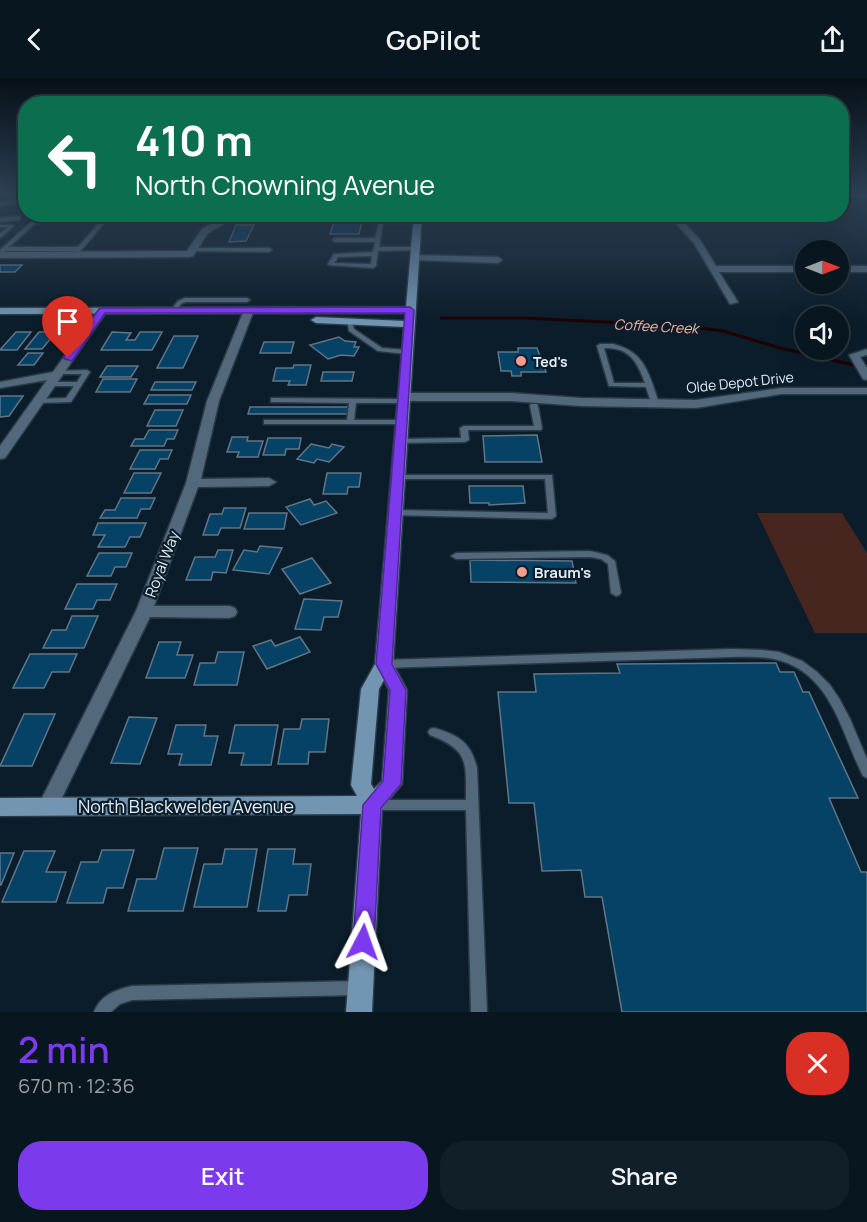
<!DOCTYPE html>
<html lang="en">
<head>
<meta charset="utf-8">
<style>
  :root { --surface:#081620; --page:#111f29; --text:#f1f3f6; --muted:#989fa5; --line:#29353e; --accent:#7c3aed }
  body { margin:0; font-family:Manrope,sans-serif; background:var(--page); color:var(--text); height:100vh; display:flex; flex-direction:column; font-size:22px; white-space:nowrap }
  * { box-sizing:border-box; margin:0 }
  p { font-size:20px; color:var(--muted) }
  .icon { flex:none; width:33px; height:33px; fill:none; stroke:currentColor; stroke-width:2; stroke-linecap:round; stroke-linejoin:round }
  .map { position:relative; height:934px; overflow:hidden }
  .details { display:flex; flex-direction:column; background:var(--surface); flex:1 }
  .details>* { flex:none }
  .guide { position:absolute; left:18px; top:18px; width:831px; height:126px; border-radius:24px; box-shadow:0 6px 24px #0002,0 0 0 2px var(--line); background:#0b6e4f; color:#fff; overflow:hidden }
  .needle { width:39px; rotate:90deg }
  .tools { position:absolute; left:795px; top:162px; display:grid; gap:12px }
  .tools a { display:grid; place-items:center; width:54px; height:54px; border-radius:50%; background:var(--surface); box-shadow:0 6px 24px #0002,0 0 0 2px var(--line); font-size:30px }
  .pin { position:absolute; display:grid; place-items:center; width:51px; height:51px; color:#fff; margin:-62px -26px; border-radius:50% 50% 50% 0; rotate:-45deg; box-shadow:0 0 6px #0007 }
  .pin .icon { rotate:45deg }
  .me { position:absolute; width:66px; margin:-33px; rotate:4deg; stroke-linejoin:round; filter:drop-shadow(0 0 4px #0008) }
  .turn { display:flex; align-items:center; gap:21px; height:126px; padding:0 18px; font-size:27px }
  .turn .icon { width:78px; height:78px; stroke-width:2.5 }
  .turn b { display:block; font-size:42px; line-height:51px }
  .round { display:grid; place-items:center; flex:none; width:63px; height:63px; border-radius:24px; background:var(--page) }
  .summary { display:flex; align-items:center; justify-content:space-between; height:102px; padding:0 18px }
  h1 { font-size:36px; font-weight:600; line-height:45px; color:var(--accent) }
  .button { display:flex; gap:12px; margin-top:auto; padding:12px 18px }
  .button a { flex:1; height:69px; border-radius:24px; background:var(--accent); color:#fff; font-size:24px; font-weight:600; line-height:69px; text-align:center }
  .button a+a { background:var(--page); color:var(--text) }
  header { display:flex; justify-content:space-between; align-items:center; height:78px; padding:0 18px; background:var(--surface); font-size:27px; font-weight:600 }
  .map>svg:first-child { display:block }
</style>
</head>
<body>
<header><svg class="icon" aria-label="back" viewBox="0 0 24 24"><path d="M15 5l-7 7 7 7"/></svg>GoPilot<svg class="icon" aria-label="share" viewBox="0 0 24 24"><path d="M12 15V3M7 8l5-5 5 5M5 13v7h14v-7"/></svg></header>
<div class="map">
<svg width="867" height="934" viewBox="0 0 867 934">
  <rect width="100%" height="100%" fill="#0b1d2a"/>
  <path fill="#482620" d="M757,435H842L867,475V555H815Z"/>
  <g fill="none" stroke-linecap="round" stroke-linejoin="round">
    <path stroke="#1e0000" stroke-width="3" d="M441,240H525L685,248L723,253L780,270L867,290"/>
  </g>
  <path fill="#064166" stroke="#627687" stroke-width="1.5" d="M334,143H362L359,156H330Z
    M236,147H254L246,163L229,164Z
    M0,187H22L15,194H0Z
    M16,254H31L17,272H0Z
    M39,254H56L42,271H25Z
    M112,254L131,255L126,262H135L140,254H162L152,272H101Z
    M174,258H198L183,290H157Z
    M339,259L345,263L356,264L354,269H359L354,278L341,277L328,281L310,267Z
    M264,264H294L291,275H260Z
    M518,270H537L546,294H521V298H512L511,293H501L498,274H518Z
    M28,275H43L34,287H18Z
    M294,287H311L306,307H288L290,303H273L276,290H293Z
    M107,288H138L131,299H100Z
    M323,294H354L352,303H321Z
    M103,301H137L130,314H96Z
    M155,304H196L192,312H151Z
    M149,317H191L187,326H144Z
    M0,318H23L9,338L0,339Z
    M250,329H348L347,336H248Z
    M155,332H183L176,348H147Z
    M149,352H178L174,361H167L164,368H131L135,361H144Z
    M537,357L542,384H485L483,358Z
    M232,359H248L247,363H263L258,379H237L239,374H227Z
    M268,360H301L299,371H286L285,377H263Z
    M311,366L329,370L332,366L344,369L329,384L317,381L314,385L297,381Z
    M140,372H172L168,381H160L155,391H130Z
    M134,395H161L151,415H124Z
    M327,395H361L359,409H348L347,416H323Z
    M469,408H523L525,425L489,427V425H470Z
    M121,420H155L150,431H141L137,440H100L105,432H115Z
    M310,421L314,427L326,423L337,435L301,447L286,429Z
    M224,430H246L240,450H221L218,457H203L210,436H222Z
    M249,435H287L284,451H244Z
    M98,445H146L140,459H130L125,469H98L105,457H93Z
    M260,468L282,470L269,496L233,492L244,472L257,474Z
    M218,472H233L226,495L213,494L211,502H186L195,479H215Z
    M99,475H132L126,489H115L111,498H87Z
    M312,480L331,505L300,516L282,491Z
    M470,482L572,483L576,505L471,504Z
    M77,506H117L110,522H97L93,531H65Z
    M304,521L342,523L338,539H324L321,552L295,551Z
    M72,538H98L84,570H43L52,552H66Z
    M300,559L310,574L267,591L253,568L271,562L275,568Z
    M159,564H181L177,577H193L185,600H146Z
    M218,574H244L237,607H194L200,585H215Z
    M30,576H77L69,594H52L44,610H13Z
    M776,585L780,594H794L803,614H809L858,720H829L861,794H867V934H622L602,819H585L581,792L542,793L534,725H509L498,614H536L534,596L620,595L617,586Z
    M24,636H55L32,688H0Z
    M129,639L157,640L140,686L111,685Z
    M302,641H329L325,674H309L308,686H278L284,651H300Z
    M176,647H206L204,658H218L211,687H179L182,676H168Z
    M235,647H278L271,687H241L244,675H229Z
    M164,770H198L183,833H128L137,801H156Z
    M225,771H257L247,829H194L204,786H222Z
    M268,771H295L293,786H311L307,817H289L286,833H258Z
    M102,772H134L123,810H107L103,825H67L81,784H98Z
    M24,773H55L46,794H66L56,824H2Z
    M0,775H14L1,807H0Z"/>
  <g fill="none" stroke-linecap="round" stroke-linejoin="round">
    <g stroke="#293a47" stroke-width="3">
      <path id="lane" d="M74,136H87L35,146L9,169H78L107,136H112L78,176H74L75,173H6L0,177V172L2,170L31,144Z
        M342,136H346V137L344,138Z
        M381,143H420V145H383L379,169H416L419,171L418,172L378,173L376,188L373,190L329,187L328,186L334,176L373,174L375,164H335L332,162L335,160H375L379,144ZM372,178L371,186L334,185L338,179Z
        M0,147H12L14,148L0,160V156L8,149H0Z
        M192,170H269L272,172L269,174L190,173V171Z
        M185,220H247L250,222L247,224H186L182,225L176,233H172L171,232L178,223Z
        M347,242H351L354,251L382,270L407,272L410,274L407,276L378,273L349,253Z
        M613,266C646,274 649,297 659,325L658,327H655L651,325L646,309L609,308L597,268L600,266ZM604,270C629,269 637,283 645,305H614Z
        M87,292L90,294L71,324L38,325L34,323L38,321L66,320L74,308H50L47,306L50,304H77L82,296H58L55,294L56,293Z
        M271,320L404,321H407V325H356L354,342H402L406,344L402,346H264V342H347L349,325L274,324H271Z
        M531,326H537L538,328L542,350L541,352H468L469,362L465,364L401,365L397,363L401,361L461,360L460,350L464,348H534L530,328Z
        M395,397H552L556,438L552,441L392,437L391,435L395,432L548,435L545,401H395L394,399Z
        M590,473L607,477L615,483L621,515L619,517L616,518L611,515L608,486L601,481L590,479L456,481L451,478L456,475Z
        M732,571L762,572L779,574L802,583L817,594L830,607L840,622L850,641L867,681V700L863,698C841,654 831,593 774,581C760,578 746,579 732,579L384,590L380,589L379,586L380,583L384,582Z
        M434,650C458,657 471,664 477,690L487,934H471L466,732H373L369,731L367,727L369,723L373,722H466C466,684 469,672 430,657L428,654L430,651Z
        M358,903L363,905L365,910L363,915L358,917L132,922L120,926L111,934H94C101,917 115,912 132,908Z"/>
    </g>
    <g stroke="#293a47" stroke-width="3">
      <path id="street" d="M842,114L867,117V121L842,117Z
        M26,120V124L0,128V124Z
        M230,136H241L208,155L193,178L190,179L0,180V174L187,173L202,151Z
        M667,136H676L700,162L716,188H806V194H719L738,224L730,226L694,165Z
        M20,138V142L0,144V140Z
        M415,177L498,179L502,182L498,185L412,182V178Z
        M838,188H867V194H838Z
        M249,229L254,232L219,323L201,401L269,400L276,404L269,408L198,409L154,528H229L235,530L237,534L235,538L229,540L150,539L55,734L48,737L41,734L38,728L136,533L186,405L207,323L244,232Z
        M98,231L107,233L5,380L0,381V368L47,302L0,310V304L53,294Z
        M867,271V277L860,279L867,290V302L863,301L849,277Z
        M781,310H867V316H781L696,330L581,328L511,323H404L398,319L404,315H511L581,320L696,322Z"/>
    </g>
    <g stroke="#293a47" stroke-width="3">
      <path id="secondary" d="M414,136H422L393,586L407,612L402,706L382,730L372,934H346L361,736L0,738V720L357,718L351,707L361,611L375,586L404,249L316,245L311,242L316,239L405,243L406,235L0,236V230L406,229ZM384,602L389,612L382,703L374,711L371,706L379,611Z"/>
    </g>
    <use href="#lane" fill="#53687a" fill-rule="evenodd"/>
    <use href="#street" fill="#53687a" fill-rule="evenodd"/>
    <use href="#secondary" fill="#7295b1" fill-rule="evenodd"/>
  </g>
  <linearGradient id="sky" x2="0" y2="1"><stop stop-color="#061017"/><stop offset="0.47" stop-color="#2e4055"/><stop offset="1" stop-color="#2e4055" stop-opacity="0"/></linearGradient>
  <rect width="867" height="245" fill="url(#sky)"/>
  <path fill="#7c3aed" stroke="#51269a" stroke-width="1.5" d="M410,229L414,232L392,586L406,612L401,706L381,730L374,864L371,871L363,874L356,871L353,864L363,727L383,703L390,612L376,586L405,235H105L72,283L63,280L99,231L102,230Z"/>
  <g fill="#f59d8e" stroke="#0b1d2a" stroke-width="2">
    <circle cx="521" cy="283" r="6"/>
    <circle cx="522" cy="494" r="6"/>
  </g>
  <g text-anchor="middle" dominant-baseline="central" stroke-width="4.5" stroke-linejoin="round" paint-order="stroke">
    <g font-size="14" font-style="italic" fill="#fcb0a3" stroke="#0b1d2a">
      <text transform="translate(656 248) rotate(3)">Coffee Creek</text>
    </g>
    <g font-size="14" font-weight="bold" fill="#e2edf7" stroke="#0b1d2a" text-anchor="start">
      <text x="533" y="283">Ted's</text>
    </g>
    <g font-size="14" fill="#e2edf7" stroke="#0b1d2a">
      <text transform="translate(740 304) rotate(-6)">Olde Depot Drive</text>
    </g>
    <g font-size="15" fill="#e2edf7" stroke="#0b1d2a">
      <text transform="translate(162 486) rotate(-69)">Royal Way</text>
    </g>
    <g font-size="15" font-weight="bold" fill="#e2edf7" stroke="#0b1d2a" text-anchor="start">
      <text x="534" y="494">Braum's</text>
    </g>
    <g font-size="18" fill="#e2edf7" stroke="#0b1d2a">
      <text x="186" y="728">North Blackwelder Avenue</text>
    </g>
  </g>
</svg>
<div class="tools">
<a><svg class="needle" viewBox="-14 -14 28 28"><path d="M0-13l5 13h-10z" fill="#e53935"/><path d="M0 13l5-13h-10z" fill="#989fa5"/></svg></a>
<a><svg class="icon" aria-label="sound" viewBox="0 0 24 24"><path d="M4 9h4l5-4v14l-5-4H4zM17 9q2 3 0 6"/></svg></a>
</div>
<div class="pin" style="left:68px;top:280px;background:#d93025"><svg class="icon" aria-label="arrive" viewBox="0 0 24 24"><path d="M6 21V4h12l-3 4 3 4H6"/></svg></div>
<svg class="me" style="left:363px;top:864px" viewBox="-20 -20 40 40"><path d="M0-17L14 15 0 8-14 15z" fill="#7c3aed" stroke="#fff" stroke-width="4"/></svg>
<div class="guide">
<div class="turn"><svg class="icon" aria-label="left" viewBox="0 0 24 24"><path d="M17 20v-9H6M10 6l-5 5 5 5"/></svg><div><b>410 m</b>North Chowning Avenue</div></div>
</div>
</div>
<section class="details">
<div class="summary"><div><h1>2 min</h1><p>670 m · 12:36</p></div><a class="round" style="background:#d93025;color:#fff"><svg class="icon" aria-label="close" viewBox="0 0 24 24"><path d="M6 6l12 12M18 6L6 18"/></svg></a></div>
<div class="button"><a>Exit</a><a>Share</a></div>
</section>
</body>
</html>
